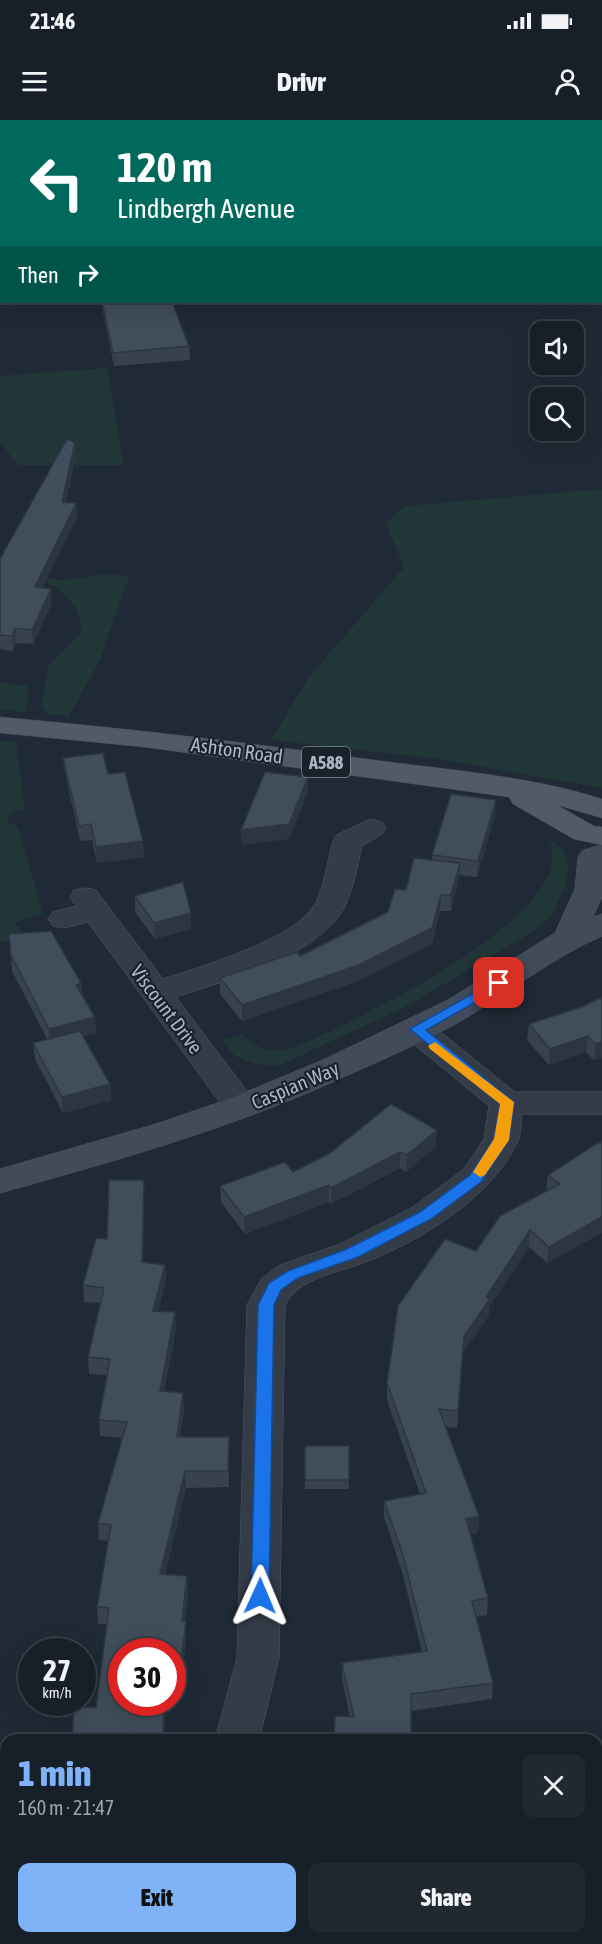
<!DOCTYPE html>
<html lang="en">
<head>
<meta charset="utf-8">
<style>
  :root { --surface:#172028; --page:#202830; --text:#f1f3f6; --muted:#9ea3a8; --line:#363e45; --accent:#7fb2f7 }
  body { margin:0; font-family:"Asap Condensed",sans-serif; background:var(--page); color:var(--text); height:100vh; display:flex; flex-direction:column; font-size:22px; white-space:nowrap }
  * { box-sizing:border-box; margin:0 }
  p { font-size:20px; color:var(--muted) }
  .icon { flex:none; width:33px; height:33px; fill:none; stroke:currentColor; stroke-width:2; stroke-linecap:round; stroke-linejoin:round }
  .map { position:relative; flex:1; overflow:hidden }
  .panel { position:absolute; left:0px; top:1614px; width:603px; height:210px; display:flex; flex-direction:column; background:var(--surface); border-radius:18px 18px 0 0; box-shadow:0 6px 24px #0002,0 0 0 2px var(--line) }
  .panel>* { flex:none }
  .guide { position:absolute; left:0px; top:0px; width:603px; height:183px; box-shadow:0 6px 24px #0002,0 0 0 2px var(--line); background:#00695c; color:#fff; overflow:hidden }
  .buttons { position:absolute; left:530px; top:201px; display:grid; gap:12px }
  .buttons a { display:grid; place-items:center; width:54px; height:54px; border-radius:12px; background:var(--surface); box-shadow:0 6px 24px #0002,0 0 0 2px var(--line); font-size:30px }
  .speed { position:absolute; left:18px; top:1518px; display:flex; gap:12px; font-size:30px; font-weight:700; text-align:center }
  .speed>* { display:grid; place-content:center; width:78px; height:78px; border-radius:50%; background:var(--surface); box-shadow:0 6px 24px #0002,0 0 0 2px var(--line); line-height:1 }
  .speed small { font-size:15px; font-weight:400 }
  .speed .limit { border:9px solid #d22; background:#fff; color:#111 }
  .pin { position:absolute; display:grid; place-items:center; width:51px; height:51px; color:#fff; margin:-26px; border-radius:12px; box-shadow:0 3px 9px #0006 }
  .me { position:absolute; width:66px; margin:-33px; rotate:1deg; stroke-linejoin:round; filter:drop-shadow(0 0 4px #0008) }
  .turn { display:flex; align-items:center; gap:21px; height:126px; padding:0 18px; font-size:27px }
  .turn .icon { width:78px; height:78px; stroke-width:2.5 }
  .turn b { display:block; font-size:42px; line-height:51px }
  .then { display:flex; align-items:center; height:57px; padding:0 18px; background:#0003; gap:12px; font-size:22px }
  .round { display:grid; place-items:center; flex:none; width:63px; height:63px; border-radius:12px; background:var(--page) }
  .headline { display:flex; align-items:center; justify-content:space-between; height:102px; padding:0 18px }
  h1 { font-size:36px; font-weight:800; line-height:45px; color:var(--accent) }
  .button { display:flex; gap:12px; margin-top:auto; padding:12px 18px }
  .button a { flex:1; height:69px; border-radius:12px; background:var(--accent); color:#111; font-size:24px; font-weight:800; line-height:69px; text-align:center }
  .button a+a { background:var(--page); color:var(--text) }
  .status { display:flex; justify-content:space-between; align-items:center; height:42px; padding:0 30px; background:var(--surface); direction:ltr }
  .status svg { height:16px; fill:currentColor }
  header { display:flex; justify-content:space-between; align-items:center; height:78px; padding:0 18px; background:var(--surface); font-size:27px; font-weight:800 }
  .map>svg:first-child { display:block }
</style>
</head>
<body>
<div class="status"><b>21:46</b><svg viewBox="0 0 49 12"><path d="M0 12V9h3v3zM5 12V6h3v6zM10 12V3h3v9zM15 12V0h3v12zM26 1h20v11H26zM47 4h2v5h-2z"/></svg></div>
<header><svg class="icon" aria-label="menu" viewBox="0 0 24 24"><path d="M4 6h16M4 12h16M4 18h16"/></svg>Drivr<svg class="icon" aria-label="person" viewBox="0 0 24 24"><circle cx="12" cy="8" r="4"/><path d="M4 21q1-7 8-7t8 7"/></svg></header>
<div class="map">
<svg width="602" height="1824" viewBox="0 0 602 1824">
  <rect width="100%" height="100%" fill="#1f2a36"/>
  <path fill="#213637" d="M107,248L124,345H18L0,322V256Z
    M602,369V668L438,639L271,620L309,557L404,447L386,404L404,386Z
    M106,454L129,456L100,540L69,596L47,594L41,586L49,545L81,513C81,484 63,471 40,458L63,460Z
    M0,562L27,566L29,579L25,592L0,590Z
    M0,621L16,622L25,692L15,689L6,701L18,707L43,794L15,802L29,819L0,822Z
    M549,718L564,731L568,746L566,764L553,793L536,809L504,829L403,888L278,946L255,944L235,936L221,920L243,914C257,932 274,932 294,928C348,903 585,796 549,718Z"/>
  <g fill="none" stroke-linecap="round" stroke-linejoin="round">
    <g stroke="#505a65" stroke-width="1">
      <path id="street" d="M371,699L382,702L386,708L382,714L362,726C357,746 354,769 344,788C316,838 228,859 176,877L253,979L258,987L253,995L241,998L229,995L88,802L64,808L53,806L48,799L53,792L76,786L70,777L74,770L85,768L96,770L163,859C200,847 296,819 315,784C325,765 327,741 333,721L337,715Z
        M416,898L428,902L515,972H602V994H522C521,1003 521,1014 518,1021C493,1077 419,1122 363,1143C337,1153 298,1158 285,1185L279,1538L259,1620H215L237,1538L247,1185L262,1158L280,1145L340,1124L413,1087L464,1049L484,1019L489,986L404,916L400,909L404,902Z
        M194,1818H242V1824H194Z"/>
    </g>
    <g stroke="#505a65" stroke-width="1">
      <path id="secondary" d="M602,725V777L593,797L602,794V816C556,836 516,867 474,893C435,917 390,936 348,955C236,1007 118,1040 0,1073V1049L156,1004L229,979L323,940L448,880L555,813L575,769L578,737L582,731Z"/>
    </g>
    <g stroke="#3c4550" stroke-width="1">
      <path id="primary" d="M0,597C125,608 250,623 374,640C449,650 530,656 602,679V698L557,685L594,706L602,707V725L574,719L513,684L509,677L144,627L0,613Z"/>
    </g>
    <use href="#street" fill="#333c47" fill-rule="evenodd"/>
    <use href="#secondary" fill="#414b5a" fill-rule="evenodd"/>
    <use href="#primary" fill="#515b67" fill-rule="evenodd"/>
  </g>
  <path fill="#37424e" d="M101,182H172L189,226L190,240L114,246L102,187Z
    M76,335L66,382L76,383L77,397L42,468L52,483L33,524L16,523L13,531L0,529V439Z
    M63,638L108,654L144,737L97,743L92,720L80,721L65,653Z
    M496,680L495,695L477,757L459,755L451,791H440L432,824L358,861L242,901L220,874V858L300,836L388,792L432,740V735Z
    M135,776L191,809L155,819L135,792Z
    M11,835L81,863L82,875L95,897L96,913L83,916L110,964L111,980L63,993L35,939L33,923L47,919L12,851Z
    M602,877V938L594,940L586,932L549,945L527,920L529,904L584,886Z
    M596,1024L547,1143L529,1127L489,1187V1195L463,1233L457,1308L445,1307L479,1396L478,1413L470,1414L488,1478L487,1495L476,1497L493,1563L492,1579L411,1591V1620L350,1597L342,1559V1543L422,1532L402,1452L384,1397V1381L420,1374L387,1280V1263L476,1131L546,1071L548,1055Z
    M436,1026L406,1052L400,1048L331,1084L329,1082L245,1114L221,1082L220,1066L293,1052Z
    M144,1060V1076L143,1143L165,1145L166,1161L158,1191L175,1192L176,1209L164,1272L184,1289L180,1317L229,1333V1367L186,1368L165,1454L188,1472L185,1501H186V1517L182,1557H172V1532L122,1582H170L169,1588H165L164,1620H72L96,1587L107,1504H98L97,1487L108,1421L99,1420L98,1403L122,1318L100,1316L99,1300L107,1255L89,1254L88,1237L100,1183L84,1182L83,1165L107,1119Z
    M305,1326H349V1369H305Z"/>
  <path fill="#2d3640" d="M75,322L76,335L63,396L62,382Z
    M76,383L77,397L36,481L35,467Z
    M51,469L52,483L33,524L32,510Z
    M15,508L16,523L13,531L12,516Z
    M308,657V673L289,719L241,725V710Z
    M496,680L495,695L477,757L478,741Z
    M143,721L144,737L97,743L96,727Z
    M460,743L459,759L451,791V775Z
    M441,775L440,791L432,824L358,861L242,901V885Z
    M191,793V809L155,819L154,803Z
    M81,863L83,879L76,865Z
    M95,897L96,913L50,925L49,909Z
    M588,916L586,932L549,945L550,929Z
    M602,922V938L594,940L595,924Z
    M110,964L111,980L63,993L62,977Z
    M437,1010L436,1026L406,1052L407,1035Z
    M400,1032V1048L331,1084V1068Z
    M144,1060V1076L143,1159L142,1142Z
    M329,1065V1082L245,1114L244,1097Z
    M602,1097V1113L547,1143L549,1127Z
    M530,1110L529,1127L489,1187V1195L463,1233L457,1308L464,1216L486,1177Z
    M165,1145L166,1161L154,1207L153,1191Z
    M175,1192L176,1209L161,1288L160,1271Z
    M183,1273L184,1289L178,1334L177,1317Z
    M185,1351L186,1368L161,1471L160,1454Z
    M479,1396L478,1413L465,1415L466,1399Z
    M187,1456L188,1472L183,1517L182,1501Z
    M186,1501V1517L182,1557L181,1541Z
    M164,1582L165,1588L164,1620H163Z
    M142,1818H144V1824H142Z"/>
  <path fill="#404d5b" stroke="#2d3640" stroke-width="1.5" d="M102,182H172L189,226L113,233Z
    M67,319L75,322L62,382L76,383L35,467L51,469L32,510L15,508L12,516L0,515V439Z
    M103,633L108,654L125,652L143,721L96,727L91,704L79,706L63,638Z
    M265,652L308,657L289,704L241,710Z
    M451,674L496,680L478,741L432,735Z
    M414,738L460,743L451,775H441L432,808L359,845L242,885L220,858L297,832L300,836L388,792L395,769L406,770Z
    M183,762L191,793L154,803L135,776Z
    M51,811L81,863L76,865L95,897L49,909L11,835L9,814Z
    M602,877V922L595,924L588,916L550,929L529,904L584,886Z
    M80,911L110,964L62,977L33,923Z
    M391,984L437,1010L407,1035L400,1032L331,1068L329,1065L244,1097L220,1066L285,1042L293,1052L330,1033Z
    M602,1022V1097L549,1127L530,1110L486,1177L490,1179L464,1216L458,1291L439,1289L479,1396L466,1399L488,1478L472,1481L493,1563L411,1574V1620H334L335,1596L354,1597L342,1543L427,1531L403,1435L384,1381L426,1373L387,1263L398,1186L445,1119L476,1131L500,1096L560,1064L548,1055L596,1024Z
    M109,1060H144L142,1142L165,1145L153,1191L175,1192L160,1271L183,1273L177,1317H229L228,1351H185L160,1454L187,1456L182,1501H186L181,1541L172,1540V1532H122V1582H164L163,1620H72L74,1588L96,1587L109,1488L97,1487L111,1405L98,1403L127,1302L99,1300L110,1239L88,1237L104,1168L83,1165L96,1118L107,1119Z
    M305,1326H349V1360H305Z
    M49,1818H142V1824H49Z
    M344,1818H427V1824H344Z"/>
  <path fill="#1a73e8" stroke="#114b97" stroke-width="1.5" d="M499,859L504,860V866L426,910L514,982L509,1020L481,1062L431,1099L358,1137L298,1158L281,1170L274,1185L269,1476L266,1481H254L251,1476L258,1185L269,1163L288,1151L347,1129L420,1092L470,1055L494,1019L500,984L410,909Z"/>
  <path fill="#f59e0b" d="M435,922L514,982L509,1020L485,1055L480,1057L473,1052L494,1019L500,984L430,929L428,926Z"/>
  <g text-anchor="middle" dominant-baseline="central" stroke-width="4.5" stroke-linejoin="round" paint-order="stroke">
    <rect fill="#19212b" stroke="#818a96" stroke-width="1.5" x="302" y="627" width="48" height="30" rx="4.5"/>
    <g font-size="18" font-weight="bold" fill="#adb7c4">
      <text x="326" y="642">A588</text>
    </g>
    <g font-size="20" fill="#adb7c4" stroke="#19212b">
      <text transform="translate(237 630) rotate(8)">Ashton Road</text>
      <text transform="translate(167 889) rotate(53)">Viscount Drive</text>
      <text transform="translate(295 965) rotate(-23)">Caspian Way</text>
    </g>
  </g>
</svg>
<div class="buttons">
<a><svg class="icon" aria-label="sound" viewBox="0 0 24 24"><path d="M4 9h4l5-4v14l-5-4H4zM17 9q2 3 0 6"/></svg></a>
<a><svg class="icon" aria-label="search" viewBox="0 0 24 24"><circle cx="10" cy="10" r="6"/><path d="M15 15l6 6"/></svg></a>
</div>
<div class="speed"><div>27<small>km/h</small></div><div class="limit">30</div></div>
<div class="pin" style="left:499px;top:863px;background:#d93025"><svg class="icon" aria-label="arrive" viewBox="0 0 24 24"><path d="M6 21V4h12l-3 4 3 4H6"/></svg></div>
<svg class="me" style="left:260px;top:1476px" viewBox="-20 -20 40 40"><path d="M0-17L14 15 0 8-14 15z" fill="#1a73e8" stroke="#fff" stroke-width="4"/></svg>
<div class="guide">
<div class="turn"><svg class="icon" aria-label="left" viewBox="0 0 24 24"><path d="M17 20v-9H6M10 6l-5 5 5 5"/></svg><div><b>120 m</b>Lindbergh Avenue</div></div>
<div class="then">Then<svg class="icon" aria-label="right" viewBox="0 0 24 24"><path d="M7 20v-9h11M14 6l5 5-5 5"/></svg></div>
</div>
<section class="panel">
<div class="headline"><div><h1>1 min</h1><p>160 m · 21:47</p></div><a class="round"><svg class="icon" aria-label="close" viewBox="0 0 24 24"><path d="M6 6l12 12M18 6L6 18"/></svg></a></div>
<div class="button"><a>Exit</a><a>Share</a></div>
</section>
</div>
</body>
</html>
